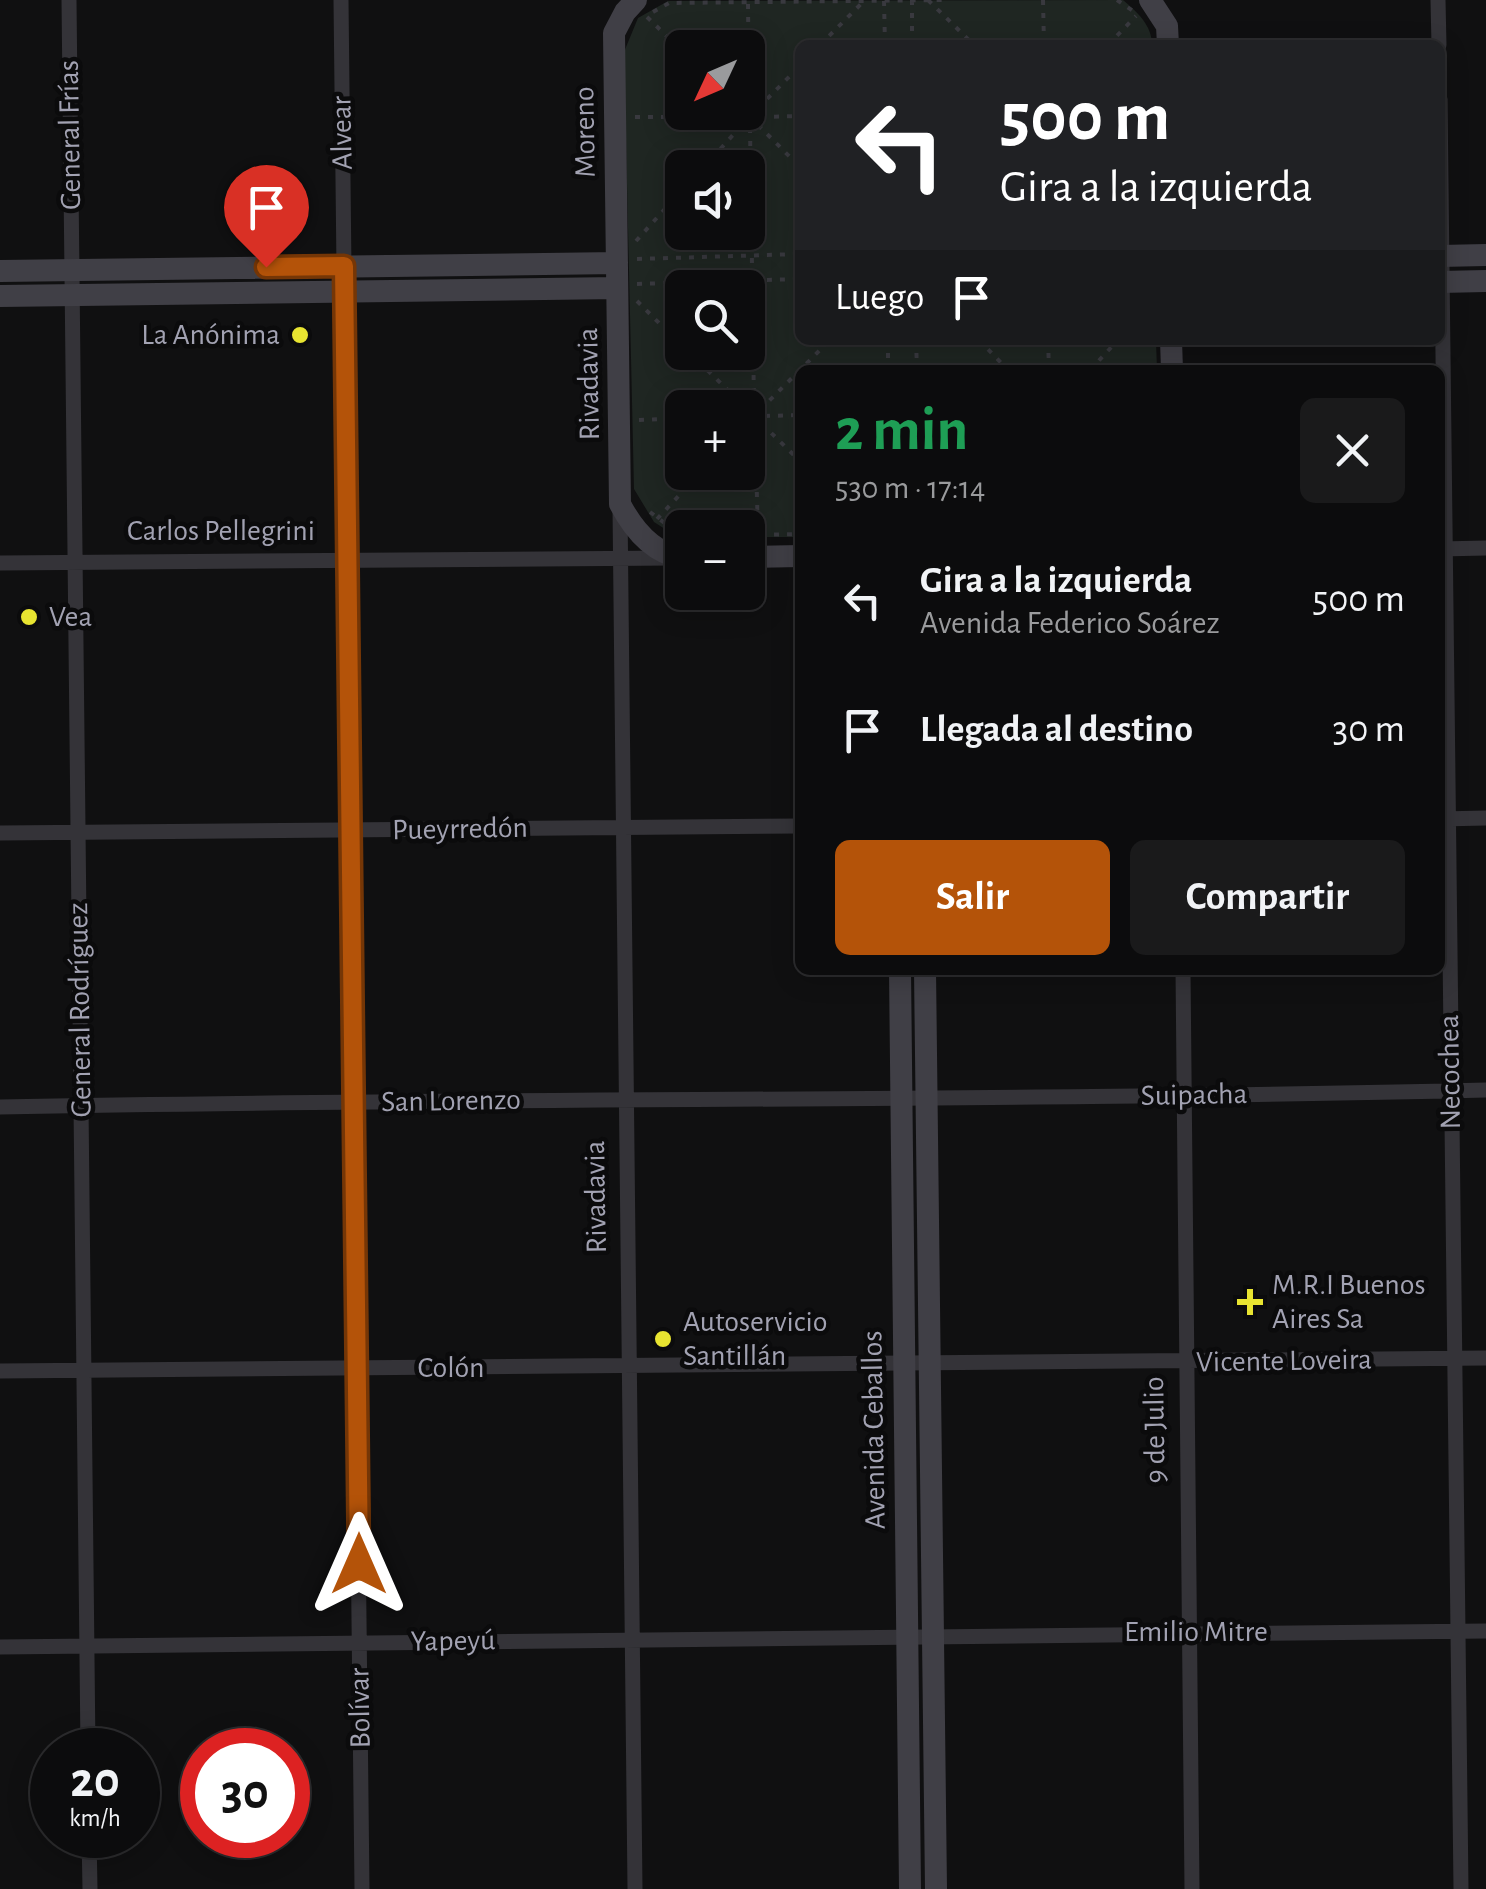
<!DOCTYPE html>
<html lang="es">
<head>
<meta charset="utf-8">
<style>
  :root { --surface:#0c0c0d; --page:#1a1a1b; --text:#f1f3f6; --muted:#9a9b9d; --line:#2c2c2e; --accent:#b45309 }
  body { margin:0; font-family:"Alegreya Sans",sans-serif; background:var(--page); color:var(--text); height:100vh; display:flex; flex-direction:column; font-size:38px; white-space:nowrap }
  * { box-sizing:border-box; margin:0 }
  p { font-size:32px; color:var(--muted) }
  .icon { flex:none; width:55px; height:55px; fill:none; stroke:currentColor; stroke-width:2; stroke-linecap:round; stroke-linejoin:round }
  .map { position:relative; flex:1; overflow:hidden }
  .details { position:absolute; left:795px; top:365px; width:650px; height:610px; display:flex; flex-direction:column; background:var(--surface); border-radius:15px; box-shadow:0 5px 25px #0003,0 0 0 2px var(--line) }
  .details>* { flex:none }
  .banner { position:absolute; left:795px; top:40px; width:650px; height:305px; border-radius:15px; box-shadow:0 5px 25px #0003,0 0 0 2px var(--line); background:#202124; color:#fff; overflow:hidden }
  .needle { width:65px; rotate:226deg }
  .tools { position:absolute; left:665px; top:30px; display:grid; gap:20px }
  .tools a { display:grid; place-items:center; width:100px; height:100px; border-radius:15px; background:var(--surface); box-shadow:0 5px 25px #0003,0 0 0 2px var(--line); font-size:50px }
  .speed { position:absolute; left:30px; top:1728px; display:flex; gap:20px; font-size:50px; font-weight:700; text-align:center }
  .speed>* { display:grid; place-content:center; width:130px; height:130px; border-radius:50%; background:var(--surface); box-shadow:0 5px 25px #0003,0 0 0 2px var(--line); line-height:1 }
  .speed small { font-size:25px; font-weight:400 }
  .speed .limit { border:15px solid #d22; background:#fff; color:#111 }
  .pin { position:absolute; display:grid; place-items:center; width:85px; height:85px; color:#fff; margin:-102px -42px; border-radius:50% 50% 50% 0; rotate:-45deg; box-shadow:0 0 10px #0007 }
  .pin .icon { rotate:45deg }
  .me { position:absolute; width:110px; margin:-55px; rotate:0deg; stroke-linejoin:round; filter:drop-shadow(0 0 8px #0008) }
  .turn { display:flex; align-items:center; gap:35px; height:210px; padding:0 40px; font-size:45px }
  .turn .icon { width:130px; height:130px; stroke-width:2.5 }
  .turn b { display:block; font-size:70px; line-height:85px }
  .then { display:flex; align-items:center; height:95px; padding:0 40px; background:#0003; gap:20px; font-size:38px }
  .round { display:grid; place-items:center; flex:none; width:105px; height:105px; border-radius:15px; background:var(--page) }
  .summary { display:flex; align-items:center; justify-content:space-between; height:170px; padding:0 40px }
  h1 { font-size:60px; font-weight:700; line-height:75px; color:#1e9e55 }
  .button { display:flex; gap:20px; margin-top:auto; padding:20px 40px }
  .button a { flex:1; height:115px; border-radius:15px; background:var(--accent); color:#fff; font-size:40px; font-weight:700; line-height:115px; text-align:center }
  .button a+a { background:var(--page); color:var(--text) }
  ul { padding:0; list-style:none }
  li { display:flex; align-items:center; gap:30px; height:130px; padding:0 40px }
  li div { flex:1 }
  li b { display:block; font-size:38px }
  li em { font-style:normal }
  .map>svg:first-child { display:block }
</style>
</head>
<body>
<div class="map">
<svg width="1486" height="1889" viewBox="0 0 1486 1889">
  <rect width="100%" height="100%" fill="#101011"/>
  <path fill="#1f2622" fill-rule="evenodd" d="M1123,0C1137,12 1152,25 1152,45H800V340H1156L1157,370H800V537H748V528H682V538H679L654,522L634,489L624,52L638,18L668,1ZM682,48H748V112H682ZM682,168H748V232H682ZM682,288H748V352H682ZM682,408H748V472H682Z"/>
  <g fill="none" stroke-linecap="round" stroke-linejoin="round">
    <path stroke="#39393f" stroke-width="4" stroke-dasharray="5 8" stroke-linecap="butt" d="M912,0V45
      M928,0L974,45
      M1043,0L1044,45
      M1117,0L1133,11
      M884,1L885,45
      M748,4L749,105
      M653,12L669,3L947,0
      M647,17L682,51
      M820,45L863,2
      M1108,45L1136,16
      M758,108L800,66
      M739,112L740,123L747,128L758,125L761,117
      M635,117H738
      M761,117L800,116
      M758,125L800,167
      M750,128L754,405
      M703,168L742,125
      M636,241L682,190
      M637,259L800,254
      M637,284L800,279
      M637,301L682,346
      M888,340V370
      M916,340L917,370
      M979,340L1008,370
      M1048,340L1049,370
      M689,352L746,408
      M1090,370L1118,340
      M748,408L754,405L762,408L830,340
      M765,416L800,415
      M639,420L682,418
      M748,424L755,427L762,424L765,416L762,408
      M762,424L800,461
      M755,427L758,535
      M650,512L682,536
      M657,519L701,472
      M748,535L800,534"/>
    <path stroke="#343338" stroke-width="15" d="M69,0L88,1750
      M341,0L362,1889
      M1438,0L1439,45
      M1440,99L1461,1889
      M620,508L635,1889
      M1440,549L1486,548
      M0,563L674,558
      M1440,819L1486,818
      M0,833L800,826
      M1183,970L1192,1889
      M0,1107C495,1097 991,1102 1486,1090
      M0,1371L1486,1358
      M0,1647L1486,1631
      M89,1835L90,1889"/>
    <path stroke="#403f46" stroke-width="22" d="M636,0L625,12L614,33L620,504C633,529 653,553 682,558
      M1150,0L1167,26L1168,45
      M1440,256L1486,255
      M0,271L617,263
      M1440,282L1486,281
      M0,296L617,288
      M1171,340L1172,370
      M748,557L800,556
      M900,970L910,1889
      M925,970L936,1889"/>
  </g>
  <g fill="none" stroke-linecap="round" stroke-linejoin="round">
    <g stroke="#753606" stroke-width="25">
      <path id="route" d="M266,267L344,266L359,1564"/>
    </g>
    <use href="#route" stroke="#b45309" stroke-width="18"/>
  </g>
  <g fill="#e8e431" stroke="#0b0b0c" stroke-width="4">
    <circle cx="300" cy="335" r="10"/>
    <circle cx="29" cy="617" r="10"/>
    <path d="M1245 1287h10v10h10v10h-10v10h-10v-10h-10v-10h10z"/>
    <circle cx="663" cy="1339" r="10"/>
  </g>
  <g text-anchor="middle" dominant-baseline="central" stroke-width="9" stroke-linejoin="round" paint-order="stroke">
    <g font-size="30" fill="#a2a2b2" stroke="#0b0b0c">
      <text transform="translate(585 132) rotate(-91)">Moreno</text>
      <text transform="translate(342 133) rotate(-91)">Alvear</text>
      <text transform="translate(70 135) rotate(-91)">General Frías</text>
      <text transform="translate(589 384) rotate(-91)">Rivadavia</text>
      <text x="221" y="531">Carlos Pellegrini</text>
      <text transform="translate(460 829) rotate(-1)">Pueyrredón</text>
      <text transform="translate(80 1010) rotate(-91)">General Rodríguez</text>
      <text transform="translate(1450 1072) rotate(-91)">Necochea</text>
      <text transform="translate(1194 1095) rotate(-1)">Suipacha</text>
      <text transform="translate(451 1101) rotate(-1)">San Lorenzo</text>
      <text transform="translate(596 1197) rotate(-91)">Rivadavia</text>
      <text transform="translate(1284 1361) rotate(-1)">Vicente Loveira</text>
      <text x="451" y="1368">Colón</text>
      <text transform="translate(874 1430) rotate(-91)">Avenida Ceballos</text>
      <text transform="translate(1155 1430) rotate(-91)">9 de Julio</text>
      <text x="1196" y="1632">Emilio Mitre</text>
      <text transform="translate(453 1641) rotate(-1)">Yapeyú</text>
      <text transform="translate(360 1708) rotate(-91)">Bolívar</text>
    </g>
    <g font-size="30" fill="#a2a2b2" stroke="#0b0b0c" text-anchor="start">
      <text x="280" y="335" text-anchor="end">La Anónima</text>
      <text x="49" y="617">Vea</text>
      <text x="1272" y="1285">M.R.I Buenos<tspan x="1272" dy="34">Aires Sa</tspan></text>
      <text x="683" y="1322">Autoservicio<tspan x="683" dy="34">Santillán</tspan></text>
    </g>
  </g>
</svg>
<div class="tools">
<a><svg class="needle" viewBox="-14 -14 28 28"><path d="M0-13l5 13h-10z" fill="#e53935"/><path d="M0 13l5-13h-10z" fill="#9a9b9d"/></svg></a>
<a><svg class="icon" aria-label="sound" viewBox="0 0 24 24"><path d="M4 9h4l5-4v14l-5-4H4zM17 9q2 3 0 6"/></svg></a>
<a><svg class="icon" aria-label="search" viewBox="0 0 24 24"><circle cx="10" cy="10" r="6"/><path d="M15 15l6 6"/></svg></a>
<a>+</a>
<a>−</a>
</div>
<div class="speed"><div>20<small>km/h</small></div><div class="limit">30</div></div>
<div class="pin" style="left:266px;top:267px;background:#d93025"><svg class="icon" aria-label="arrive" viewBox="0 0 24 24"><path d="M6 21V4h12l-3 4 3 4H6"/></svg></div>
<svg class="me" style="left:359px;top:1564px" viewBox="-20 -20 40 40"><path d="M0-17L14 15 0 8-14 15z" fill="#b45309" stroke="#fff" stroke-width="4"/></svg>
<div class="banner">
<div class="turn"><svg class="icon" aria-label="left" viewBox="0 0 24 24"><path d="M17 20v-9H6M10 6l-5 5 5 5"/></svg><div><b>500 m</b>Gira a la izquierda</div></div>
<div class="then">Luego<svg class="icon" aria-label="arrive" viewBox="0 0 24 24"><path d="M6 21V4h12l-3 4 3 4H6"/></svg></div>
</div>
<section class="details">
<div class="summary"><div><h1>2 min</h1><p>530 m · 17:14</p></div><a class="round"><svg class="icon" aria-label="close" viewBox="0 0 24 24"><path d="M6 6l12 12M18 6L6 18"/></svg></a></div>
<ul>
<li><svg class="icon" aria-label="left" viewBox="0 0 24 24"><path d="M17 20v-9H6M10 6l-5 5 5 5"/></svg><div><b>Gira a la izquierda</b><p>Avenida Federico Soárez</p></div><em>500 m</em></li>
<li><svg class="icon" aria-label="arrive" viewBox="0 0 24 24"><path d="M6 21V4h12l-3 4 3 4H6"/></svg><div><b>Llegada al destino</b></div><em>30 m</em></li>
</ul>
<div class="button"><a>Salir</a><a>Compartir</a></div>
</section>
</div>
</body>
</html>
